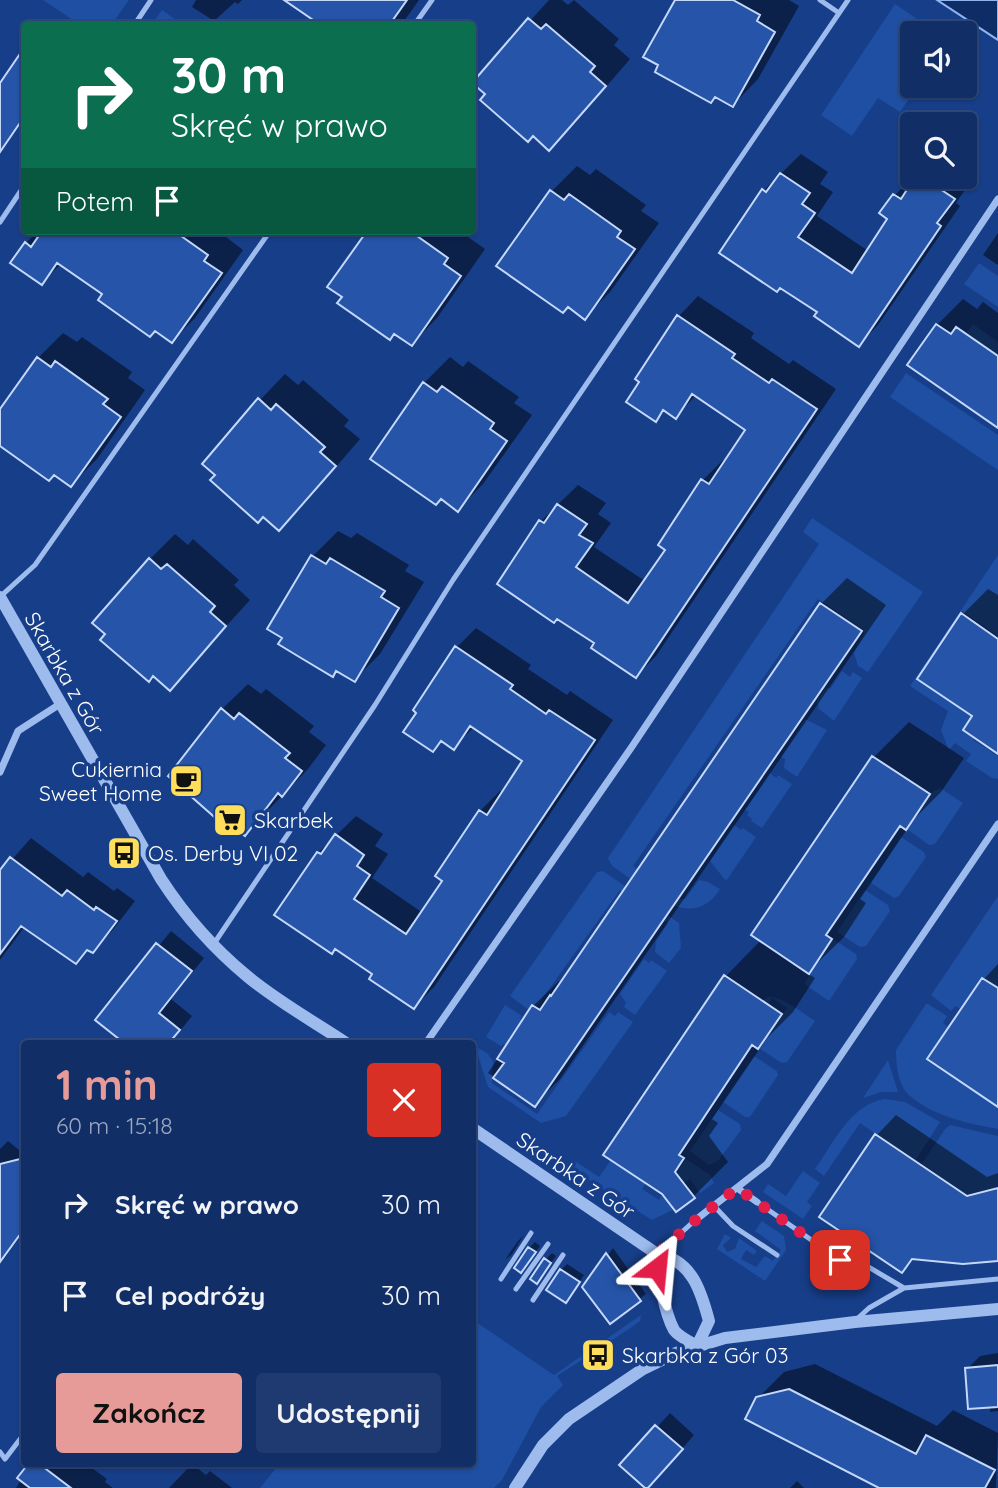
<!DOCTYPE html>
<html lang="pl">
<head>
<meta charset="utf-8">
<style>
  :root { --surface:#112e67; --page:#1e3a70; --text:#f1f3f6; --muted:#9ca8c0; --line:#304a7b; --accent:#e69b98 }
  body { margin:0; font-family:Quicksand,sans-serif; background:var(--page); color:var(--text); height:100vh; display:flex; flex-direction:column; font-size:26px; white-space:nowrap }
  * { box-sizing:border-box; margin:0 }
  p { font-size:23px; color:var(--muted) }
  .icon { flex:none; width:38px; height:38px; fill:none; stroke:currentColor; stroke-width:2; stroke-linecap:round; stroke-linejoin:round }
  .map { position:relative; flex:1; overflow:hidden }
  .sheet { position:absolute; left:21px; top:1040px; width:455px; height:427px; display:flex; flex-direction:column; background:var(--surface); border-radius:7px; box-shadow:0 2px 5px #0004,0 0 0 2px var(--line) }
  .sheet>* { flex:none }
  .hud { position:absolute; left:21px; top:21px; width:455px; height:214px; border-radius:7px; box-shadow:0 2px 5px #0004,0 0 0 2px var(--line); background:#0b6e4f; color:#fff; overflow:hidden }
  .tools { position:absolute; left:900px; top:21px; display:grid; gap:14px }
  .tools a { display:grid; place-items:center; width:77px; height:77px; border-radius:7px; background:var(--surface); box-shadow:0 2px 5px #0004,0 0 0 2px var(--line); font-size:35px }
  .pin { position:absolute; display:grid; place-items:center; width:60px; height:60px; color:#fff; margin:-30px; border-radius:14px; box-shadow:0 4px 10px #0006 }
  .me { position:absolute; width:77px; margin:-38px; rotate:29deg; stroke-linejoin:round; filter:drop-shadow(0 0 5px #0008) }
  .turn { display:flex; align-items:center; gap:24px; height:147px; padding:0 35px; font-size:32px }
  .turn .icon { width:91px; height:91px; stroke-width:2.5 }
  .turn b { display:block; font-size:49px; line-height:60px }
  .then { display:flex; align-items:center; height:66px; padding:0 35px; background:#0003; gap:14px; font-size:26px }
  .round { display:grid; place-items:center; flex:none; width:74px; height:74px; border-radius:7px; background:var(--page) }
  .summary { display:flex; align-items:center; justify-content:space-between; height:119px; padding:0 35px }
  h1 { font-size:42px; font-weight:700; line-height:52px; color:var(--accent) }
  .action { display:flex; gap:14px; margin-top:auto; padding:14px 35px }
  .action a { flex:1; height:80px; border-radius:7px; background:var(--accent); color:#111; font-size:28px; font-weight:700; line-height:80px; text-align:center }
  .action a+a { background:var(--page); color:var(--text) }
  ul { padding:0; list-style:none }
  li { display:flex; align-items:center; gap:21px; height:91px; padding:0 35px }
  li div { flex:1 }
  li b { display:block; font-size:26px }
  li em { font-style:normal }
  .map>svg:first-child { display:block }
</style>
</head>
<body>
<div class="map">
<svg width="998" height="1488" viewBox="0 0 998 1488">
  <rect width="100%" height="100%" fill="#173e89"/>
  <path fill="#1f4fa2" d="M43,0H129L112,24H79Z
    M895,4L938,33H912V86H918L900,112L878,98L852,136L821,115Z
    M162,10L182,24H152Z
    M979,263L998,276V307L964,284Z
    M973,324L998,342V353L992,359L967,341L971,335L967,332Z
    M906,373L998,435V470L890,397Z
    M812,518L923,592L868,672L858,666L854,653L864,634V630L818,599L633,866L680,899H685L699,880L708,882L720,889C691,936 643,886 612,866L608,858L819,544L803,532Z
    M998,555V636L962,611L917,679L985,724L973,740L998,756V779L992,778L966,761L971,754L955,743L950,749L948,748L941,730L948,711L910,686Z
    M842,671L850,677L853,672L862,678L834,721L818,708L819,705L816,703L826,687L830,689Z
    M805,719L827,730L797,777L784,768L785,759L781,757Z
    M770,773L776,778L778,775L792,784L762,828L751,821L752,819L747,815L749,812L745,810Z
    M940,788L963,803L935,844L929,845L907,829L931,793Z
    M734,825L741,830L743,828L756,837L726,881L710,861Z
    M901,837L924,852L926,857L899,896L894,898L871,883Z
    M603,871L679,923L681,948L669,963L655,952L656,941L668,923L620,890L537,1006L533,1004L529,1010L510,996L597,872Z
    M865,890L888,905L890,911L866,946L860,947L837,932Z
    M998,896V988L982,978L961,1009L955,1006L951,1011L931,995Z
    M833,939L856,954L857,959L829,1001L804,984Z
    M644,959L649,963L651,960L667,971L635,1015L624,1007L626,1003L620,994Z
    M768,997C782,996 803,1013 815,1021L787,1062L782,1063L760,1049L787,1008L772,998L768,1004L763,1001Z
    M926,1004H928L947,1016L943,1023L948,1027L927,1059L998,1107V1129C969,1124 933,1116 910,1096C898,1086 896,1065 896,1050Z
    M505,1005L522,1016L520,1019L525,1022L509,1047L504,1044L501,1046L486,1037Z
    M609,1012L615,1016L618,1012L633,1022L566,1116L541,1123L488,1087L475,1046L488,1054L493,1061L492,1083L537,1114Z
    M754,1056L777,1071L778,1075L750,1117H745L723,1102Z
    M888,1060L898,1092H881L863,1098Z
    M885,1099L905,1102L940,1122L915,1161L860,1123L824,1176L815,1169C834,1143 850,1104 885,1099Z
    M718,1110L740,1124L741,1130L718,1161L709,1165L690,1151Z
    M950,1125L998,1136V1185L996,1188L965,1195L921,1165L945,1129Z
    M686,1159L710,1175L714,1183L700,1193L690,1179L684,1183L686,1187L668,1201L674,1209L652,1220L570,1168L575,1161L599,1177L611,1160L646,1183L642,1189L659,1200Z
    M803,1171L820,1183L807,1202L812,1206L803,1219L763,1192L768,1184L786,1196Z
    M762,1221L784,1236L786,1250L765,1281L717,1249L725,1234L731,1238L723,1245L727,1252L735,1249L739,1238L757,1251L754,1255L746,1250L741,1259L756,1267L765,1256L773,1261L781,1250L755,1231Z
    M641,1315L640,1321L632,1327L557,1376L563,1385L541,1407L502,1480L494,1488H260L280,1463H472L473,1320L554,1375Z"/>
  <path fill="#0e2c66" stroke="#90b5f1" stroke-width="2" d="M937,0H998V40Z"/>
  <path fill="#0007" d="M196,0H242L238,4L235,2L214,21L192,7Z
    M300,0H419L402,24H322L303,11Z
    M549,0H562L568,5L574,0L619,39L614,45L630,59L575,123L549,148L474,83Z
    M677,0H789L799,6L758,79L733,105L716,96L711,101Z
    M24,52V119L0,150V86Z
    M801,154L828,172L820,184L833,192L817,216L868,251L889,218L882,213L895,195L913,177H964V172L973,178L956,203L960,206L878,325L859,345L819,312L763,191Z
    M577,166L590,175L596,169L646,205L641,211L659,223L610,292L585,317L552,191Z
    M38,231H229L226,237L243,250L195,318L172,341L61,264L41,283L26,243Z
    M369,231H472L468,237L485,249L437,318L412,344Z
    M998,233V265L983,255Z
    M698,296L754,333L751,338L789,364L793,360L836,389L656,656L636,676L596,642L541,521L578,485L606,503L598,514L611,523L594,547L645,581L667,549L660,544L703,480L723,460L726,462L748,430L696,395L676,417L665,410L655,419L641,381L637,378L679,316Z
    M963,299L977,309L983,302L998,313V426L937,325Z
    M63,333L77,342L82,337L132,372L128,378L145,390L97,459L71,485L54,473L0,444V412L38,358Z
    M450,357L463,367L468,361L519,397L514,403L532,415L483,484L458,509L373,458L424,383Z
    M285,374L298,385L303,380L349,420L344,426L360,439L305,503L279,529L263,515L260,400Z
    M338,531L351,538L357,533L409,565L405,571L424,582L380,654L354,680L338,670L333,675L313,556Z
    M175,534L188,545L193,539L239,580L234,585L250,600L170,688L150,559Z
    M847,578L886,605L560,1079L535,1104L488,1073L533,1006L559,981L563,983L821,604Z
    M988,589L998,595V752L974,715L920,678L963,614Z
    M476,628L531,665L528,669L567,695L570,691L613,720L434,987L414,1007L374,974L318,853L356,816L383,834L375,846L388,854L372,878L423,913L445,880L437,875L480,811L500,791L503,793L525,760L474,727L453,748L443,740L433,750L457,647Z
    M248,684L261,694L266,689L314,726L309,732L326,745L308,769L245,834L222,709Z
    M909,722L964,758L941,792L914,819L860,899L866,903L844,937L807,973L815,978L793,1012L767,1038L712,1119L718,1123L709,1136L728,1162L693,1197L663,1193L606,1154L726,976L761,940L753,935L874,757Z
    M31,838L83,877L88,872L114,891L117,888L135,901L112,931L93,951L89,949L76,962L25,926L0,960V873Z
    M171,931L204,958L171,999L192,1016L170,1043H127L98,1020Z
    M998,964V1105L929,1059L984,979Z
    M896,1115L987,1177L998,1173V1260L915,1258L902,1271L821,1216L877,1135Z
    M8,1141L19,1150L24,1149V1231L0,1264V1149Z
    M524,1235L512,1254L505,1260L518,1241Z
    M535,1242L540,1246L527,1264L529,1248Z
    M613,1248L646,1294L610,1322L584,1287Z
    M552,1253L556,1256L537,1282L546,1259Z
    M567,1264L584,1275L571,1294L561,1270Z
    M998,1353V1411L990,1412V1406L967,1369L980,1356Z
    M815,1364L937,1426L953,1410L998,1433L996,1488H882L758,1398L784,1372Z
    M670,1413L694,1435L660,1474L622,1465Z
    M31,1463H85L107,1479L105,1482L113,1488H16Z
    M192,1464L206,1475L210,1471L232,1488H169Z
    M797,1481L804,1488H790Z"/>
  <path fill="#2554a8" stroke="#c4d8fa" stroke-width="2" d="M284,0H407L390,24H319Z
    M675,0H733L760,15L757,21L775,32L733,107L715,97L711,103L655,72L658,65L643,57Z
    M528,18L541,29L546,24L595,66L590,72L606,86L549,151L533,136L528,142L480,100L485,94L472,83Z
    M24,48V117L0,152V83Z
    M780,173L810,193L802,204L815,213L798,237L852,273L887,219L879,213L893,194L901,199L915,177H922L955,199L937,223L941,226L859,347L814,316L817,312L780,288L777,292L719,253L762,189L766,192Z
    M550,190L564,200L569,194L621,231L617,237L635,249L585,320L568,307L563,313L496,266Z
    M42,231H174L208,255L204,261L222,273L172,343L155,331L150,337L98,300L102,294L57,263L42,285L10,263L25,242L31,247Z
    M367,231H410L448,258L444,264L461,276L412,346L394,334L390,340L337,303L342,297L327,287Z
    M677,315L735,354L732,358L769,383L772,379L817,409L636,678L591,648L594,643L557,619L554,623L497,584L539,520L544,523L557,504L587,524L579,535L593,543L576,567L628,603L665,550L658,545L701,479L709,484L745,430L692,394L676,419L663,410L656,422L626,402L639,382L635,379Z
    M936,324L951,334L956,327L998,356V428L907,365Z
    M37,357L51,367L55,361L108,399L103,404L121,417L71,487L54,475L49,481L0,446V409Z
    M423,382L437,392L442,386L494,423L490,429L507,441L458,512L441,499L436,505L370,459Z
    M258,398L271,410L276,404L325,447L320,452L336,466L279,531L263,517L258,523L210,480L215,475L202,464Z
    M311,555L326,564L330,558L385,591L381,597L399,608L355,682L336,671L333,677L301,658L278,644L282,638L267,629Z
    M149,558L161,569L167,564L215,606L210,612L226,626L170,691L153,676L149,682L100,640L105,634L92,623Z
    M820,603L862,631L535,1107L493,1078L504,1063L497,1059L532,1005L540,1010L550,995L551,996Z
    M961,613L998,639V754L963,730L972,716L917,679Z
    M455,646L513,685L510,689L546,714L549,710L595,740L414,1009L369,979L372,974L335,949L332,954L274,915L317,852L321,854L335,834L364,855L357,866L370,875L354,899L406,934L442,881L435,876L479,810L487,815L522,761L470,726L454,750L441,741L433,752L403,732L416,713L413,710Z
    M221,708L234,719L239,713L290,753L285,758L302,771L282,797L278,793L245,836L232,826L229,830L168,776Z
    M872,756L930,794L906,830L900,826L826,935L832,939L809,974L751,935Z
    M10,857L62,896L67,890L94,910L96,907L117,921L93,953L87,950L76,964L21,926L0,954V870Z
    M156,943L192,971L159,1013L180,1030L169,1043H124L95,1020Z
    M724,975L782,1014L758,1049L752,1045L679,1155L684,1158L675,1172L695,1198L676,1212L662,1194L603,1155Z
    M982,978L998,988V1107L927,1059Z
    M875,1134L967,1196L998,1188V1261L963,1264L912,1259L902,1273L819,1217Z
    M24,1158V1229L0,1262V1164Z
    M528,1247L536,1252L521,1273L514,1268Z
    M606,1253L641,1301L610,1324L582,1287Z
    M544,1258L551,1263L537,1284L530,1279Z
    M560,1269L580,1282L566,1303L546,1290Z
    M998,1365V1407L968,1409L965,1368Z
    M789,1389L916,1454L926,1435L995,1470L985,1488H879L745,1419L756,1397Z
    M655,1425L683,1449L648,1488H645L619,1465Z
    M29,1463H38L71,1488H30L17,1478Z"/>
  <g fill="none" stroke-linecap="round" stroke-linejoin="round">
    <path stroke="#9ebbee" stroke-width="5" d="M820,0L839,13
      M135,24L151,0
      M415,24L432,0
      M0,222L24,186
      M0,597L35,565L270,231
      M213,945L375,705L453,580L848,0
      M757,1202L840,1260L860,1262L904,1288
      M714,1206L733,1226L777,1255
      M659,1253L693,1222
      M501,1279L531,1233
      M516,1289L548,1244
      M533,1300L563,1255
      M857,1319L869,1308L904,1288L998,1279
      M0,1452L5,1459L24,1434"/>
    <path stroke="#9ebbee" stroke-width="7" d="M0,772L18,731L60,704
      M426,1043L631,748L998,199
      M737,1188L757,1202
      M693,1222L767,1164L998,824"/>
    <path stroke="#9ebbee" stroke-width="12" d="M0,597L161,879C185,916 213,948 247,976C277,1001 313,1021 346,1043
      M472,1128L657,1254C692,1260 701,1291 709,1321L697,1346
      M657,1254C657,1273 665,1314 674,1330C678,1336 690,1342 697,1346
      M515,1488L543,1445L569,1419L643,1369L676,1353L725,1338L855,1322L998,1309"/>
  </g>
  <g fill="none" stroke-linecap="round" stroke-linejoin="round">
    <path stroke="#e11d48" stroke-width="12" stroke-dasharray="0 21.6" d="M657,1268V1254L693,1222L737,1188L840,1260"/>
  </g>
  <defs>
    <g id="cafe-square" transform="scale(1.75)"><rect x="-9" y="-9" width="18" height="18" rx="4" fill="#ffde5b" stroke="#173e89"/><path d="M-5.5-4.5H6V0H3Q3 3.5 0 3.5H-2.5Q-5.5 3.5-5.5 0ZM3-3.2v2h1.7v-2ZM-6 4.5H4V6H-6Z" fill="#111"/></g>
    <g id="supermarket-square" transform="scale(1.75)"><rect x="-9" y="-9" width="18" height="18" rx="4" fill="#ffde5b" stroke="#173e89"/><path d="M-6-5.5h2.5l.6 2H6L4.5 2H-2.5L-4.4-4H-6ZM-1.5 3.2a1.3 1.3 0 1 0 .1 0ZM3 3.2a1.3 1.3 0 1 0 .1 0Z" fill="#111"/></g>
    <g id="bus-square" transform="scale(1.75)"><rect x="-9" y="-9" width="18" height="18" rx="4" fill="#ffde5b" stroke="#173e89"/><path d="M-5-6H5V4H4V6H2V4H-2V6H-4V4H-5ZM-3.5-4V0h7V-4ZM-3.5 1.2v1.5H-2V1.2ZM2 1.2v1.5H3.5V1.2Z" fill="#111"/></g>
  </defs>
  <g fill-rule="evenodd">
    <use href="#cafe-square" x="186" y="781"/>
    <use href="#supermarket-square" x="230" y="820"/>
    <use href="#bus-square" x="124" y="853"/>
    <use href="#bus-square" x="598" y="1355"/>
  </g>
  <g text-anchor="middle" dominant-baseline="central" stroke-width="7" stroke-linejoin="round" paint-order="stroke">
    <g font-size="21" fill="#fff" stroke="#173e89">
      <text transform="translate(65 673) rotate(60)">Skarbka z Gór</text>
      <text transform="translate(576 1175) rotate(34)">Skarbka z Gór</text>
    </g>
    <g font-size="21" fill="#fff" stroke="#173e89" text-anchor="start">
      <text x="162" y="769" text-anchor="end">Cukiernia<tspan x="162" dy="24">Sweet Home</tspan></text>
      <text x="254" y="820">Skarbek</text>
      <text x="148" y="853">Os. Derby VI 02</text>
      <text x="622" y="1355">Skarbka z Gór 03</text>
    </g>
  </g>
</svg>
<div class="tools">
<a><svg class="icon" aria-label="sound" viewBox="0 0 24 24"><path d="M4 9h4l5-4v14l-5-4H4zM17 9q2 3 0 6"/></svg></a>
<a><svg class="icon" aria-label="search" viewBox="0 0 24 24"><circle cx="10" cy="10" r="6"/><path d="M15 15l6 6"/></svg></a>
</div>
<div class="pin" style="left:840px;top:1260px;background:#d93025"><svg class="icon" aria-label="arrive" viewBox="0 0 24 24"><path d="M6 21V4h12l-3 4 3 4H6"/></svg></div>
<svg class="me" style="left:657px;top:1268px" viewBox="-20 -20 40 40"><path d="M0-17L14 15 0 8-14 15z" fill="#e11d48" stroke="#fff" stroke-width="4"/></svg>
<div class="hud">
<div class="turn"><svg class="icon" aria-label="right" viewBox="0 0 24 24"><path d="M7 20v-9h11M14 6l5 5-5 5"/></svg><div><b>30 m</b>Skręć w prawo</div></div>
<div class="then">Potem<svg class="icon" aria-label="arrive" viewBox="0 0 24 24"><path d="M6 21V4h12l-3 4 3 4H6"/></svg></div>
</div>
<section class="sheet">
<div class="summary"><div><h1>1 min</h1><p>60 m · 15:18</p></div><a class="round" style="background:#d93025;color:#fff"><svg class="icon" aria-label="close" viewBox="0 0 24 24"><path d="M6 6l12 12M18 6L6 18"/></svg></a></div>
<ul>
<li><svg class="icon" aria-label="right" viewBox="0 0 24 24"><path d="M7 20v-9h11M14 6l5 5-5 5"/></svg><div><b>Skręć w prawo</b></div><em>30 m</em></li>
<li><svg class="icon" aria-label="arrive" viewBox="0 0 24 24"><path d="M6 21V4h12l-3 4 3 4H6"/></svg><div><b>Cel podróży</b></div><em>30 m</em></li>
</ul>
<div class="action"><a>Zakończ</a><a>Udostępnij</a></div>
</section>
</div>
</body>
</html>
